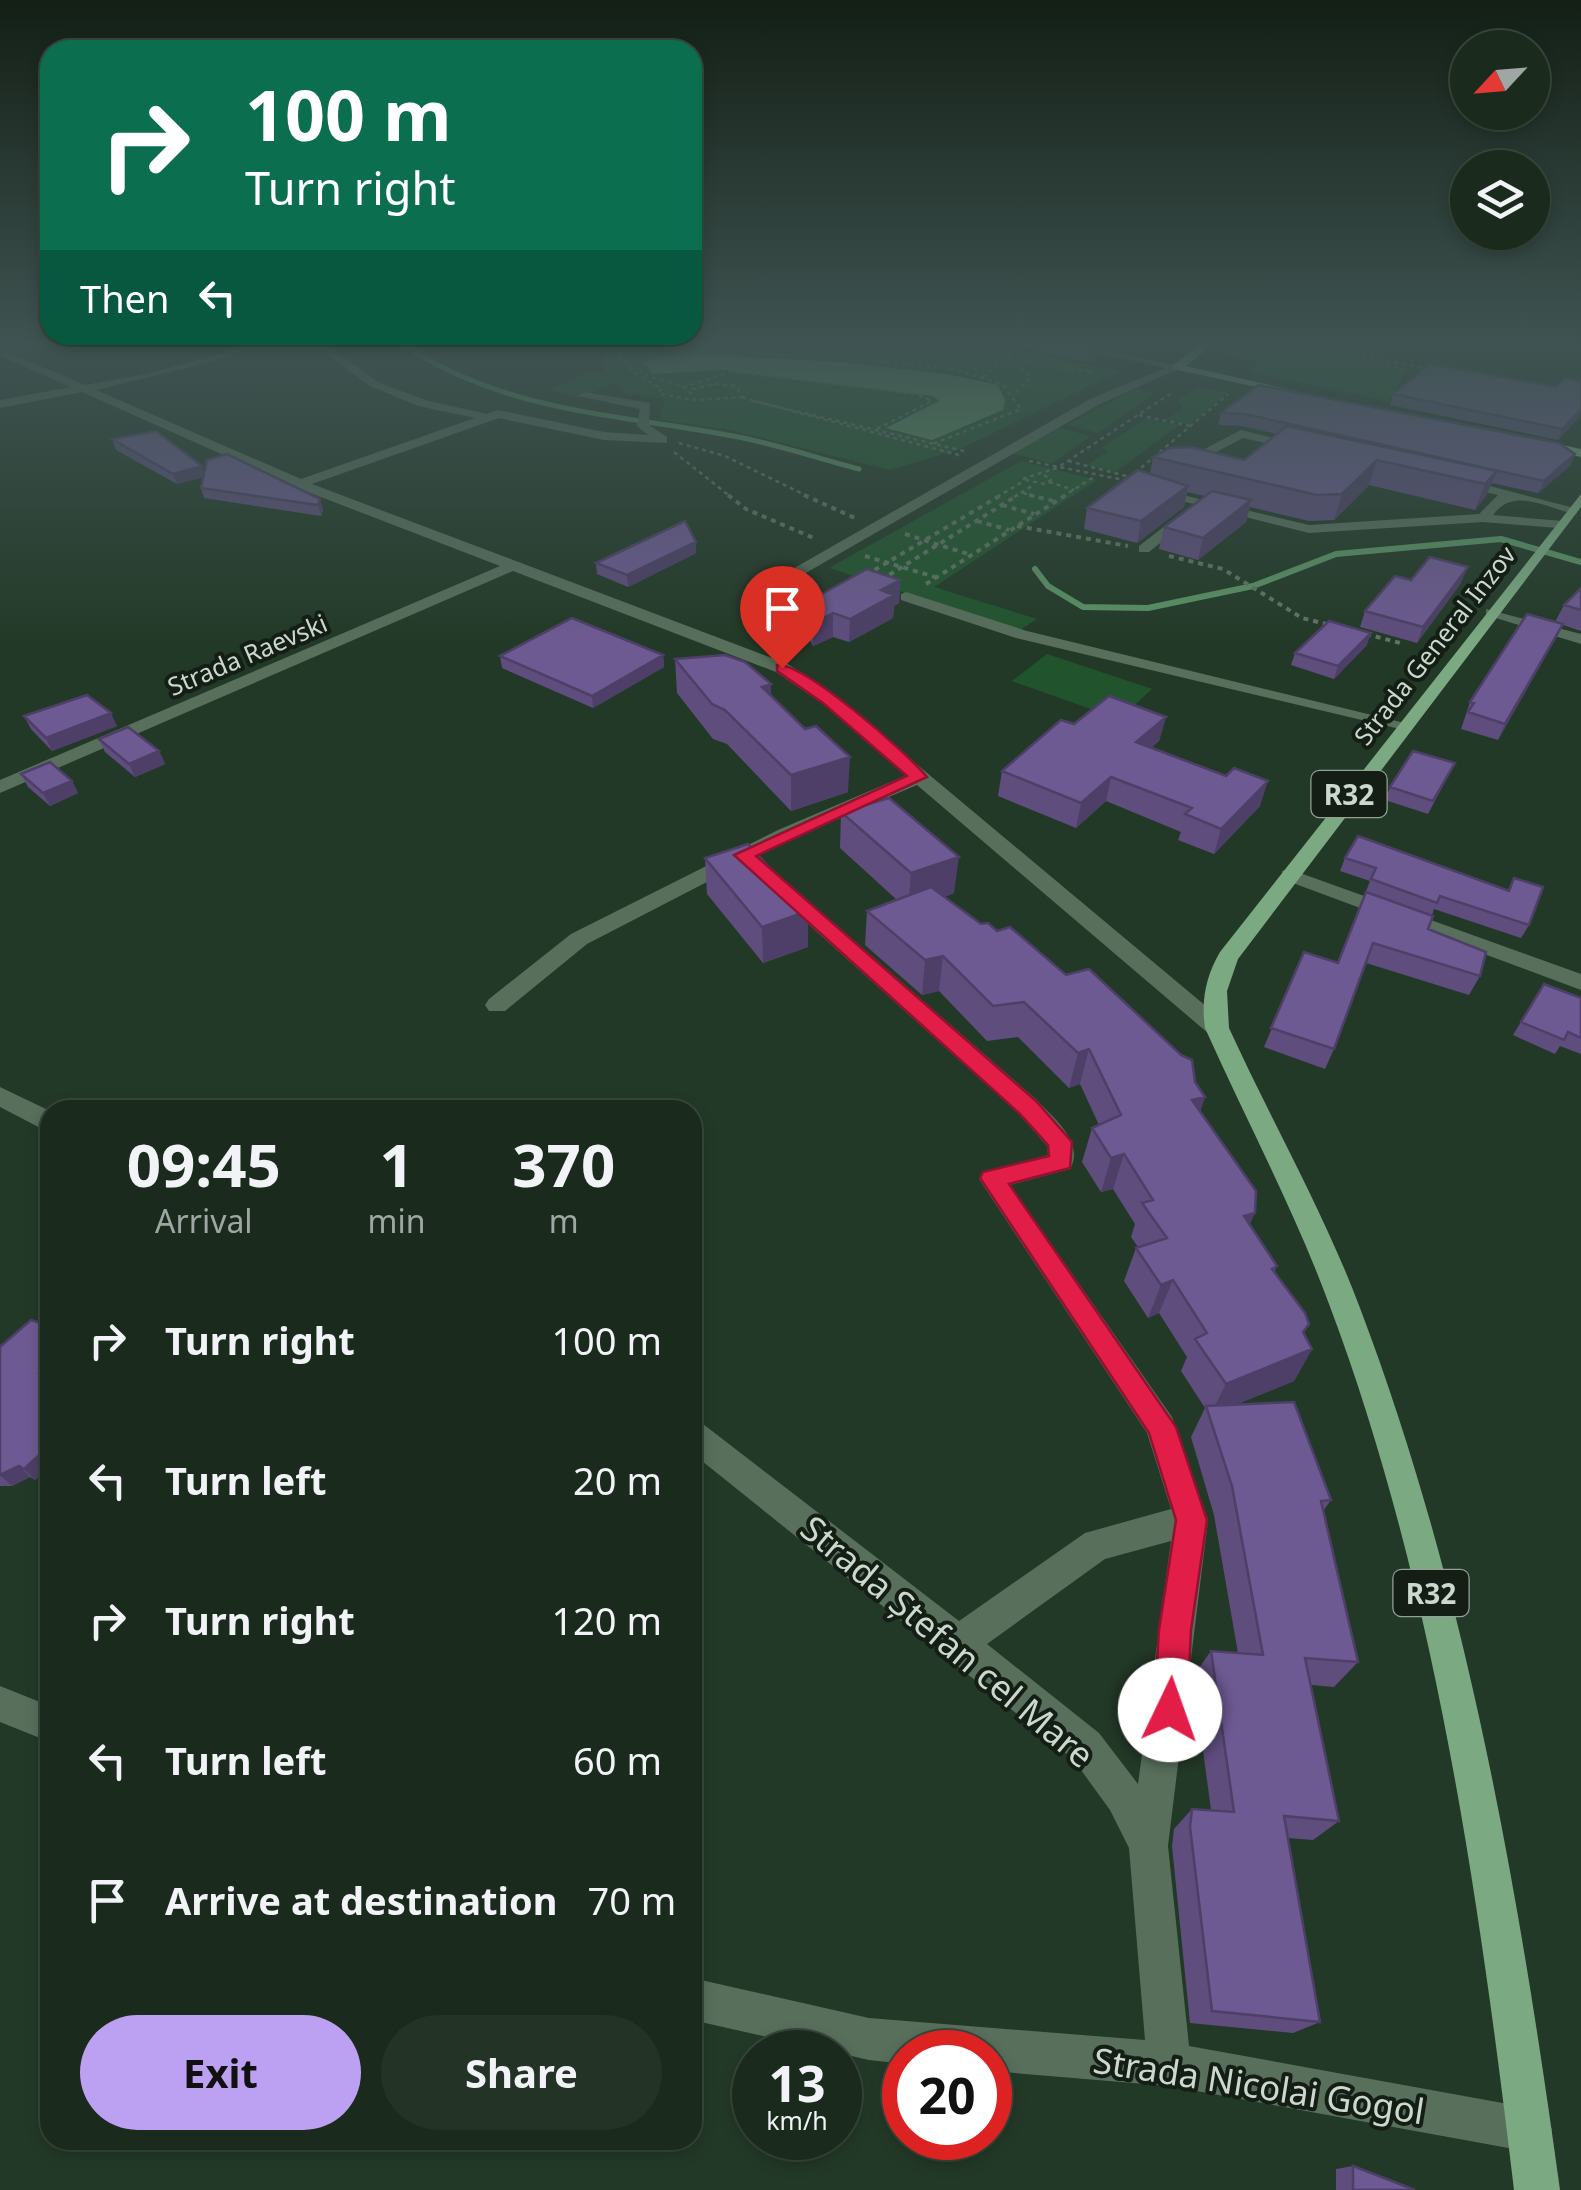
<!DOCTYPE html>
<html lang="en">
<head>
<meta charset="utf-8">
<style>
  :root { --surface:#1a2b1d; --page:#233326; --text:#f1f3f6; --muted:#9fa7a4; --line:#38473b; --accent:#bca0f2 }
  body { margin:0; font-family:"Noto Sans",sans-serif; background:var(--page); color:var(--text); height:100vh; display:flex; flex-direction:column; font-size:38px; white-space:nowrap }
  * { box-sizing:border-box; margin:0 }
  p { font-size:32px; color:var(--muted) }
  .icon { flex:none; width:55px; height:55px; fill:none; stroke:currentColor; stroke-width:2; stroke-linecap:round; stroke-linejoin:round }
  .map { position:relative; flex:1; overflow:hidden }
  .details { position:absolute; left:40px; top:1100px; width:662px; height:1050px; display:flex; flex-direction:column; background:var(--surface); border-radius:30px; box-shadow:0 5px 15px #0003,0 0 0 2px var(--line) }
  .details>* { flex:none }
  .top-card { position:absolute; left:40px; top:40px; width:662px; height:305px; border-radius:30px; box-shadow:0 5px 15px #0003,0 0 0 2px var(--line); background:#0b6e4f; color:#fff; overflow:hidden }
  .needle { width:65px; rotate:244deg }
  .tools { position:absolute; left:1450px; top:30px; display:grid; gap:20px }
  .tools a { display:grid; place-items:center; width:100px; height:100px; border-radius:50%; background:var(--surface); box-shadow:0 5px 15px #0003,0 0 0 2px var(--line); font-size:50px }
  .speed { position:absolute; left:732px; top:2030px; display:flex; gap:20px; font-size:50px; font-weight:700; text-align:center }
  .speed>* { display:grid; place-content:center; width:130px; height:130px; border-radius:50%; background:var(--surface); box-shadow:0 5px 15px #0003,0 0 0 2px var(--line); line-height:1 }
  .speed small { font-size:25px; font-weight:400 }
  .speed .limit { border:15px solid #d22; background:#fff; color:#111 }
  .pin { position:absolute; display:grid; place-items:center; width:85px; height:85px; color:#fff; margin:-102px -42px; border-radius:50% 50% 50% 0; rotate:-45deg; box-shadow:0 0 10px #0007 }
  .pin .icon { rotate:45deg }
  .me { position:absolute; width:110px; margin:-55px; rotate:3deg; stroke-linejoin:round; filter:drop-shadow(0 0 8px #0008) }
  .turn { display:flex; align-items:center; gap:35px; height:210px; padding:0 40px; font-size:45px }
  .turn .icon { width:130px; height:130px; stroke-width:2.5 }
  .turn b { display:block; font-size:70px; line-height:85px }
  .then { display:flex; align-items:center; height:95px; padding:0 40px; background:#0003; gap:20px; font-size:38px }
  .eta { display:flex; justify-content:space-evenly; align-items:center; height:170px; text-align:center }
  .eta b { font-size:60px; font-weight:700; line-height:70px }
  .action { display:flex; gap:20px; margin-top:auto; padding:20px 40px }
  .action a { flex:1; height:115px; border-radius:60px; background:var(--accent); color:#111; font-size:40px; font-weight:700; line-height:115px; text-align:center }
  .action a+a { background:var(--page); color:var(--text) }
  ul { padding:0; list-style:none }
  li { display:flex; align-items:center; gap:30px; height:140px; padding:0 40px }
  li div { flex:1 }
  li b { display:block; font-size:38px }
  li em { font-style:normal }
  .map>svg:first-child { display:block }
</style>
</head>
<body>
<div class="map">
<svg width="1581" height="2190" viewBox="0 0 1581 2190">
  <rect width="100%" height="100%" fill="#233927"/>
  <path fill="#28442d" d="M1256,342L1451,345L1465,379L1408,368Z"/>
  <path fill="#21542d" d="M761,342H967L1120,371L962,448L890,470L727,429L660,420L665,399L625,393L615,382L580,398L548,390L592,372L610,377L603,368L604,351Z
    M1227,342H1256L1408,368L1388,401L1249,372L1259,362L1228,356L1221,349Z
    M1200,387L1227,393L1188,425L1166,419L1182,409L1178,400Z
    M1136,389L1155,393L1098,433L1067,425Z
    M1147,418L1179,425L1115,472L1087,465L1107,452L1103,447Z
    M1060,428L1091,436L1052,464L1011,453Z
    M1021,461L1097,480L934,587L1037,619L1020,630L829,568Z
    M1047,654L1152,689L1119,719L1012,681Z"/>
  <path fill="#5b9265" d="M679,353L839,362L946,374L998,385L1005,400L1003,410L932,440L886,428L939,401L933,396L722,370L652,374L644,362Z"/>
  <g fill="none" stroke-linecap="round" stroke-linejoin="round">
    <path stroke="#5b9265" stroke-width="5" d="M399,342C505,413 613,413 733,436C776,444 817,458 859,469"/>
    <path stroke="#5b9265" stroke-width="6" d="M1035,569L1048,586L1083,607L1148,608L1253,586L1336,554L1501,539L1581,562"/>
    <path stroke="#617465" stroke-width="2.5" stroke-dasharray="4 4" stroke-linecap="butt" d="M619,342L615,343C623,367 640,378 662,388L658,395
      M946,342L1046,366L1095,372
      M966,344L977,374
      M1307,346L1429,369
      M1008,357L1031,377L1013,396
      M982,377L1023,342
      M715,384L736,386L742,397L694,400L689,390Z
      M661,394L693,400
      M742,397L754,401
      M1139,415L1190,426
      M877,429L932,401L916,394L730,372L684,387L641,373L644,362L672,351L839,357L955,369L1003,385L1021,409L930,445
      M679,443L725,456L809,497
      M674,452L731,497
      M959,455L754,401L968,452
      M1029,461L1129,481
      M1068,461L1134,478
      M1135,473L1228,394
      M1044,475L1051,480L1045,484L1022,479L1057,468L1173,392
      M1049,482L1074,490
      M1023,493L1039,497
      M997,497L1024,481
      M1014,497L1032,486
      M1062,497L1094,477"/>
    <path stroke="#617465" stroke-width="4" stroke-dasharray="5 5" stroke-linecap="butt" d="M728,495L746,509L816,539
      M804,495L855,518
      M1029,495L1054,501
      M1002,505L1034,514
      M977,521L1009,530
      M1017,526L1128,546
      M905,534L971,555
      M865,556L935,577
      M1169,556L1223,569L1302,618L1330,625
      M866,575L1001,495
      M881,580L1018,495
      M926,584L1066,495
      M1366,634L1404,644"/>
    <path fill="#586f5c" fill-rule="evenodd" d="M264,342H280L273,346L330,347L378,382L425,400L487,414L498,410L604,432L648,435L637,426L640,409L578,396L584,392L650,403L649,425L667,437V443L604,440L499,418L312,484L788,664L835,696L1225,1022L1229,1028L1225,1034H1209L917,785L792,838L587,944L505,1011H489L485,1005L489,999L571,934L778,830L907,775L823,704L776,672L513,571L0,793V780L500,566L295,487L82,392L0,408V400L71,387L0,356V349L85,385L146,374ZM255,351L323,352L370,386L418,406L475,418L301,479L96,390Z
      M1051,342H1070L1183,367L1098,405L771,593H761V587L1090,399L1165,368Z
      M1241,430L1308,447L1302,451L1243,438L1182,470L1170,467Z
      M1459,478L1578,509L1571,513C1543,506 1513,488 1493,515L1563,521L1565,524L1558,528L1483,522L1309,533L1146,492L1153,488L1309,525L1479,514L1498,495L1454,485V479Z
      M1184,511L1196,514L1149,552H1139V546Z
      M906,592L1027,631L1413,725L1404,730L1016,638L901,600V594Z
      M1486,609L1581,634V644L1486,615Z
      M1289,869L1581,974V990L1282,879V871Z
      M783,883L790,885L1037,1100C1054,1119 1085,1142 1070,1169L1010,1185L1172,1417L1208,1520L1168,1846L1189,2046L1530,2108L1546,2114L1552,2130L1546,2146L1530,2152L1169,2086L990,2071V2052H905V2064L869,2060L692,2020V1978L869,2018L1145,2040L1129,1848L1110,1810L1073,1759L692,1453V1420L703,1424L959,1621L1085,1533L1171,1509L1147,1433L979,1179L983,1172L1048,1155L1047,1146L1019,1114L776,895L772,890ZM1171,1541L1138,1784L1099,1733L987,1644L1105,1559Z
      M0,1087L50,1111V1133L0,1107Z
      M0,1686L50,1706V1742L0,1722Z"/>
    <path fill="#7baa82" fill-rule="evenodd" d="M1205,342H1216L1186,366L1300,392L1294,395L1173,369V365Z
      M1539,440L1581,449V457L1535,447Z
      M1581,494V507L1238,959L1227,991L1229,1028C1272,1122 1324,1212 1360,1308C1467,1590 1519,1892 1560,2190H1514C1479,1896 1434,1582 1329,1304C1294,1209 1246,1120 1205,1028C1201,1000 1206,976 1220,952Z"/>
  </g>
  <path fill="#5f4d7e" d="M1019,342H1073L1099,348L1098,357L1089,362L1019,347Z
    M1086,342H1122L1113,348Z
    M1581,380V415L1558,440L1390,405L1393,394L1556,387Z
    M1258,385L1575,454L1570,466L1538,493L1492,483L1486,496L1475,510L1369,485L1334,520L1309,521L1250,507L1246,522L1198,560L1159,549L1164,527L1205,496L1187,492L1184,507L1137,543L1084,529L1087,508L1150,474L1153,457L1244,460L1276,434L1242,426L1218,425L1221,413Z
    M112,439L204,473L320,499L323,510L321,516L204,498L201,488L203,477L177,484L116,450Z
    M696,553L628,587L597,574L596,563Z
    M900,580L899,603L894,606L893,618L849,642L833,637L813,646L807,635L793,634V610Z
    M1411,580L1461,583L1417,643L1360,627L1365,611Z
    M1581,588V631L1563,625L1498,740L1461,729L1470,702L1555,622L1564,605Z
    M1367,645L1334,679L1291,665L1295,653Z
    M663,655L664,667L593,708L502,668L500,656Z
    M675,659L771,684V696L848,792L791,811L727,744L713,739L677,693Z
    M24,716L117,726L52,751L31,729Z
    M1166,717L1159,741L1151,748L1260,806L1214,854L1178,840L1181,832L1106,801L1076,828L998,796L1002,771L1074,724Z
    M99,739L159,751L165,764L135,777L105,752Z
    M1455,763L1428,814L1385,800L1390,787Z
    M21,774L72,781L78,793L50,806L28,787Z
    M841,812L954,893L944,897L981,924L997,931L1195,1082L1205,1097L1200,1111L1250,1224L1277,1266L1274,1272L1312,1349L1294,1381L1235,1405L1331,1500L1323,1511L1358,1662L1334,1687L1311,1685L1339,1821L1313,1840L1288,1838L1320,2022L1293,2033L1190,2023L1172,1846L1174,1829L1192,1809L1211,1810L1193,1676L1211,1651L1238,1653L1214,1515L1191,1437L1205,1408L1181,1371L1187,1357L1159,1313L1148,1318L1124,1281L1136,1248L1138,1247L1131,1237L1135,1224L1113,1189L1101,1192L1082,1162L1092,1128L1099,1125L1080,1084L1069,1088L1018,1037L987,1041L939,991L922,995L865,945L867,911L897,900L840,848Z
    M705,858L808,911V947L763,963L707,894Z
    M1345,858L1508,890L1514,878L1529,925L1521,938L1434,909L1428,929L1480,976L1469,995L1366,963L1334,1049L1325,1069L1264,1047L1304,952L1338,963L1370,881L1340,871Z
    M1544,984L1581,998V1054L1560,1046L1555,1054L1513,1035Z
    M50,1326V1467L35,1480L30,1477L12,1486H0V1347Z
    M1353,2166L1415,2190H1336V2169Z"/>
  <path fill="#4d3f67" d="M1099,348L1098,357L1089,362L1090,353Z
    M1581,409V415L1558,440L1562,429Z
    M1575,454L1570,466L1538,493L1544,481Z
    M1377,460L1369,485L1334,520L1342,494Z
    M202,466L205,477L177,484L173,474Z
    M1497,471L1486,496L1475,510L1485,484Z
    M1188,486L1184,507L1137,543L1141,521Z
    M320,499L323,510L321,516L318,505Z
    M1251,500L1246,522L1198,560L1203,538Z
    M696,542V553L628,587L627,575Z
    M1468,567L1461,583L1417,643L1423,627Z
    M900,580L899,603L894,606L893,618L849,642L850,619L881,590Z
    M833,613V637L813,646L814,623Z
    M1563,624L1555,640L1498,740L1505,724Z
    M1371,633L1367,645L1334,679L1338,666Z
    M663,655L664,667L593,708L592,696Z
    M771,684V719L762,687Z
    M111,713L117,726L52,751L46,738Z
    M1166,717L1159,741L1130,767L1136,742Z
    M159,751L165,764L135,777L129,764Z
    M850,757L848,792L791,811V775Z
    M1111,777L1106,801L1076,828L1081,803Z
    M72,781L78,793L50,806L43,793Z
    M1268,781L1260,806L1214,854L1221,829Z
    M959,857L954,893L908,910L911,873Z
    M808,911V947L763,963L762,927Z
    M943,956L939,991L922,995L925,960Z
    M1089,1049L1080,1084L1069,1088L1078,1053Z
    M1205,1097L1193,1132L1192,1100Z
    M1124,1154L1113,1189L1101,1192L1111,1158Z
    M1255,1213L1240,1246L1244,1216Z
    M1173,1280L1159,1313L1148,1318L1161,1285Z
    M1309,1324L1289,1359L1312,1349L1294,1381L1210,1415L1226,1384L1303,1332Z
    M50,1363V1385L39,1373Z
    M50,1445V1467L35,1480L24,1469Z
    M19,1466L30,1477L12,1486L0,1475Z"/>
  <path fill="#6e5a93" stroke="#4d3f67" stroke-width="2.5" d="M1036,342H1073L1099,348L1090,353Z
    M1430,364L1556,387L1565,378L1580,381L1581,380V409L1562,429L1393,394Z
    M1258,385L1559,443L1575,454L1544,481L1245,414L1221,413Z
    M1287,426L1497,471L1485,484L1377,460L1342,494L1317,495L1153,457L1170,448L1191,447L1244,460Z
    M156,431L202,466L173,474L112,439Z
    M227,454L320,499L318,505L201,488L207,460Z
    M1138,470L1188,486L1141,521L1087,508Z
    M1212,491L1251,500L1203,538L1164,527Z
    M685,521L696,542L627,575L596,563Z
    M1430,557L1468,567L1423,627L1365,611L1395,576L1411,580Z
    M867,569L900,580L881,590L894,595L850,619L833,613L814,623L807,611L793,610Z
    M1581,588V610L1564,605Z
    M1527,614L1563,624L1505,724L1468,712L1474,703L1470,702Z
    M572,618L663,655L592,696L500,656Z
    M1329,621L1371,633L1338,666L1295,653Z
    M725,655L745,662L771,684L762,687L805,729L816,726L850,757L791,775L725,710L712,704L675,659Z
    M87,695L111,713L46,738L24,716Z
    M1109,696L1166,717L1136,742L1226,776L1234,768L1268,781L1221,829L1185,814L1192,808L1111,777L1081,803L1002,771L1061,720L1074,724Z
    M128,727L159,751L129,764L99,739Z
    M1413,751L1455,763L1433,801L1390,787Z
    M50,762L72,781L43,793L21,774Z
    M889,798L959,857L911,873L841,812Z
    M1358,836L1509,891L1514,878L1543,887L1529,925L1440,896L1437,903L1371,879L1376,868L1345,858Z
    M748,844L808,911L762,927L705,858Z
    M931,887L981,924L988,923L997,931L1010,927L1066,975L1089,969L1181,1055L1192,1060L1195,1082L1205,1097L1192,1100L1256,1191L1255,1213L1244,1216L1277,1266L1272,1269L1305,1313L1309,1324L1303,1332L1312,1349L1226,1384L1195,1339L1207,1333L1173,1280L1161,1285L1136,1248L1167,1238L1142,1203L1153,1200L1124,1154L1111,1158L1092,1128L1121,1115L1089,1049L1078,1053L1024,1002L993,1006L943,956L925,960L867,911Z
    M1366,892L1433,916L1428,929L1486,952L1480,976L1373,943L1334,1049L1271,1028L1304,952L1338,963Z
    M1544,984L1581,998V1038L1568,1032L1564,1040L1521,1022Z
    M31,1320L50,1326V1363L39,1373L50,1380V1445L24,1469L19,1466L0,1475V1347Z
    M1294,1402L1331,1500L1321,1501L1358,1662L1305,1658L1339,1821L1284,1816L1320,2022L1212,2011L1190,1827L1192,1809L1234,1812L1211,1651L1263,1655L1232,1486L1206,1406Z
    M1353,2166L1415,2190H1353Z"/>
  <linearGradient id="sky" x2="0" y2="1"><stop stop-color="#131f15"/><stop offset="0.53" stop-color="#3f5452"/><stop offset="1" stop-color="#3f5452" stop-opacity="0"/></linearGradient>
  <rect width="1581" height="648" fill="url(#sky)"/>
  <path fill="#e11d48" stroke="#92132f" stroke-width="2.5" d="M777,665C804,662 907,753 927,777L756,856L1036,1101L1072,1142L1070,1168L1009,1184L1176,1427L1207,1520L1191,1630L1187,1710L1182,1722L1170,1727L1158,1722L1154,1710L1159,1630L1176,1520L1149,1433L980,1178L983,1172L1049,1156L1048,1145L1019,1113L734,855L907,776L823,703L777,671Z"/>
  <g text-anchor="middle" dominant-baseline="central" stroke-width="8" stroke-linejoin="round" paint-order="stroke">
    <g font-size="25" fill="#cbd8cd" stroke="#141e15">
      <text transform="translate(1434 645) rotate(-52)">Strada General Inzov</text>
      <text transform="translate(247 654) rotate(-23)">Strada Raevski</text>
    </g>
    <g fill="#141e15" stroke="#94a096" stroke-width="2.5">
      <rect x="1311.5" y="771" width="75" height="46" rx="8"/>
      <rect x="1393.5" y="1570" width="75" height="46" rx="8"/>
    </g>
    <g font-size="28" font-weight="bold" fill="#cbd8cd">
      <text x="1349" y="794">R32</text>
      <text x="1431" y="1593">R32</text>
    </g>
    <g font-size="35" fill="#cbd8cd" stroke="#141e15">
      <text transform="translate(948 1641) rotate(40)">Strada Ștefan cel Mare</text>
      <text transform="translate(1259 2085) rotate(9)">Strada Nicolai Gogol</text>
    </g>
  </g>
</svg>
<div class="tools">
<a><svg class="needle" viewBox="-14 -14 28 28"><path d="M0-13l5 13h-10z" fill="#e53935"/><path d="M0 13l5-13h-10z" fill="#9fa7a4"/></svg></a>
<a><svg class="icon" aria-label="layers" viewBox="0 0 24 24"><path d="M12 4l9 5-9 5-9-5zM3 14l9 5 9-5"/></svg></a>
</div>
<div class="speed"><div>13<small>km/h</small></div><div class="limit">20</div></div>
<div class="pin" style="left:782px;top:668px;background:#d93025"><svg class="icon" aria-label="arrive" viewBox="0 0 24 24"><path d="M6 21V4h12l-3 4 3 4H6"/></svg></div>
<svg class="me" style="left:1170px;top:1710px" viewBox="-20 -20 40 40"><circle r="19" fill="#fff"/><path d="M0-13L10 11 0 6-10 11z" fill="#e11d48"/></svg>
<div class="top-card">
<div class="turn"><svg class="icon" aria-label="right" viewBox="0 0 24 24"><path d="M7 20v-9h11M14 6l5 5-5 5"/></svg><div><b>100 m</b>Turn right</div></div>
<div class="then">Then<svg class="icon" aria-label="left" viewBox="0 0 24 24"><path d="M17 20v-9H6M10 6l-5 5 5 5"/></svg></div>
</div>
<section class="details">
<div class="eta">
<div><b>09:45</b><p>Arrival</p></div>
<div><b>1</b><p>min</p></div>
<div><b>370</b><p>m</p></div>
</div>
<ul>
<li><svg class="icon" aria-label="right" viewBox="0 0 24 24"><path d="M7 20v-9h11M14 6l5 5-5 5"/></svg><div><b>Turn right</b></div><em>100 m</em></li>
<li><svg class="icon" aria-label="left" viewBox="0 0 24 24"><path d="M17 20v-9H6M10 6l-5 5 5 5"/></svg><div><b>Turn left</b></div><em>20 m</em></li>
<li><svg class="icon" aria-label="right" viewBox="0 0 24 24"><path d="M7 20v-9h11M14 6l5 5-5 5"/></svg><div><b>Turn right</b></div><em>120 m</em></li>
<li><svg class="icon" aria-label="left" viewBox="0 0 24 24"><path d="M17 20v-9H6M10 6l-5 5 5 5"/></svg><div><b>Turn left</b></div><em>60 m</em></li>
<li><svg class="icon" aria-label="arrive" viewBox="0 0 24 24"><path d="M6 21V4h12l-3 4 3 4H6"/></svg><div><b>Arrive at destination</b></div><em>70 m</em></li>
</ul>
<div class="action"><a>Exit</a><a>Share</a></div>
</section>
</div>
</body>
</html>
